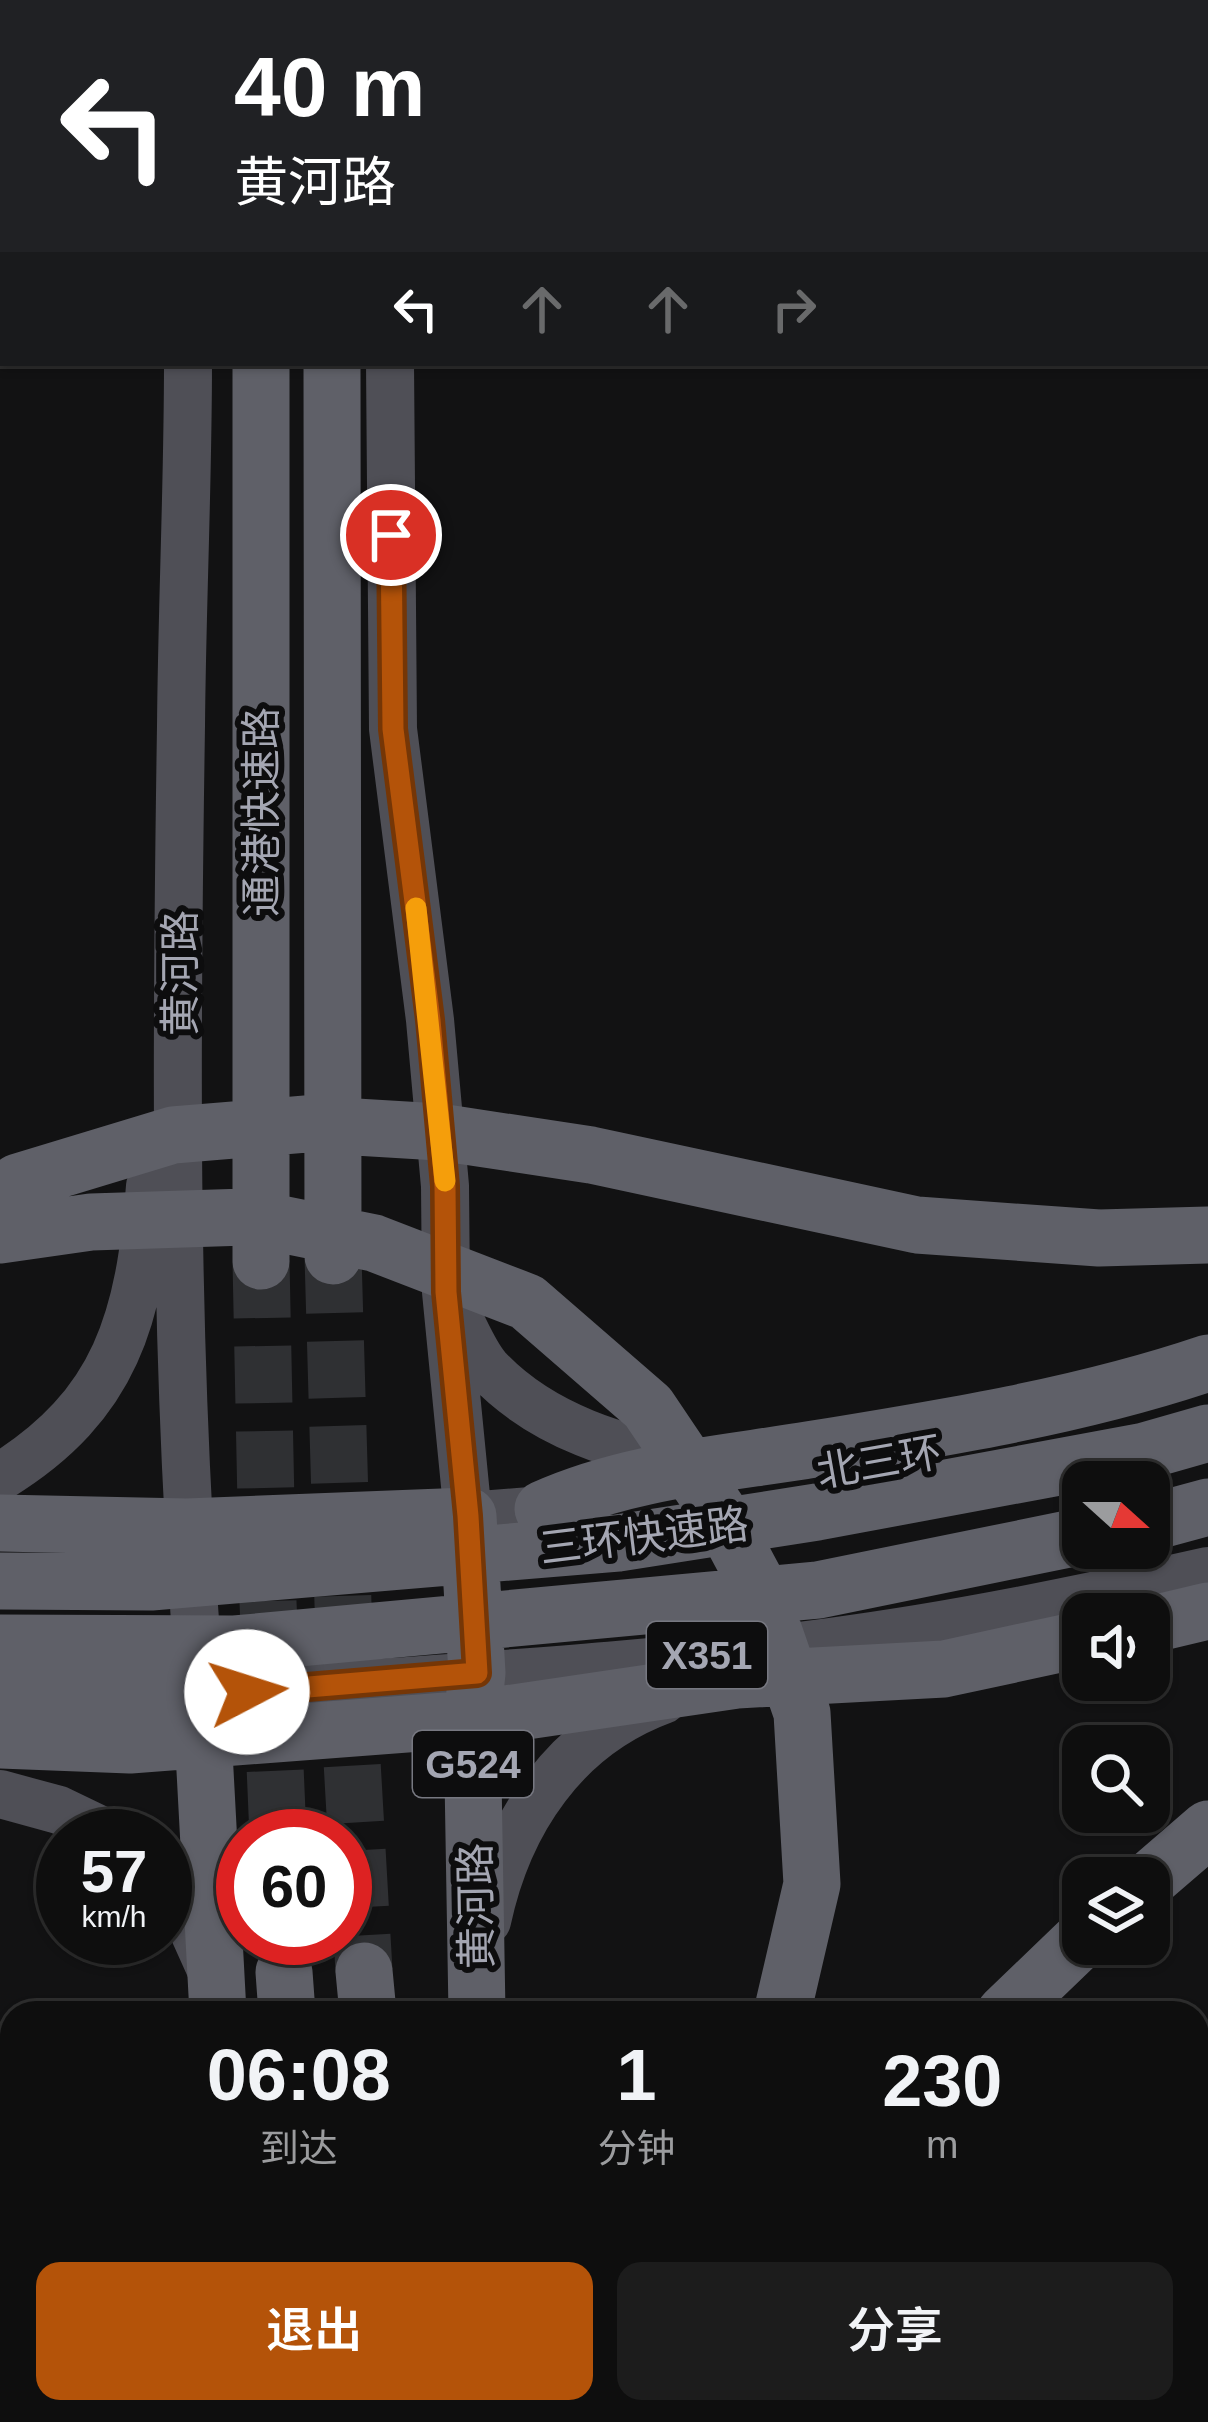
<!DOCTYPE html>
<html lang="zh">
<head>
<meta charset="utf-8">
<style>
  :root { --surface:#0e0e0e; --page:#1c1c1c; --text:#f1f3f6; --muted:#9b9c9e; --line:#2e2e2e; --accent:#b45309 }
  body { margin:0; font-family:Arial,"Noto Sans SC",sans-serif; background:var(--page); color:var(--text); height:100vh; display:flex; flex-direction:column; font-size:45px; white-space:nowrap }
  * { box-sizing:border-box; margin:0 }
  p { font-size:39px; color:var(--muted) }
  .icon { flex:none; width:66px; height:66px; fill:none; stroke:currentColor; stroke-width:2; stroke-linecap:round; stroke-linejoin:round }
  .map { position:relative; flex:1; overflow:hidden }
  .details { position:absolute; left:0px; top:2001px; width:1209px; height:423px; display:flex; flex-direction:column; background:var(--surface); border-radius:36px 36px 0 0; box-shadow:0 3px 9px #0004,0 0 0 3px var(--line) }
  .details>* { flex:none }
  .banner { position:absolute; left:0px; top:0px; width:1209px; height:366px; box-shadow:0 3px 9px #0004,0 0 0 3px var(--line); background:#202124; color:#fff; overflow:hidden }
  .needle { width:78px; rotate:111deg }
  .buttons { position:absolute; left:1062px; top:1461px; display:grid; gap:24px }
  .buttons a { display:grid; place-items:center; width:108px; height:108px; border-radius:24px; background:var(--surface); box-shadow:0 3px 9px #0004,0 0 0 3px var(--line); font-size:60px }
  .speed { position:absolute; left:36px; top:1809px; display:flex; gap:24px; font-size:60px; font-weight:700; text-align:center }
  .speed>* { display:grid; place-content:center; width:156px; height:156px; border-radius:50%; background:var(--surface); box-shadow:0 3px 9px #0004,0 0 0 3px var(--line); line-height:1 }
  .speed small { font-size:30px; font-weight:400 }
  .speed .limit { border:18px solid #d22; background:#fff; color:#111 }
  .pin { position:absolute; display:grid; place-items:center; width:102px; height:102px; color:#fff; margin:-51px; border:6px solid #fff; border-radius:50%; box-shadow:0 3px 12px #0007 }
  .me { position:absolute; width:132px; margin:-66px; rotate:85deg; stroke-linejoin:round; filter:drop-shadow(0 0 9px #0008) }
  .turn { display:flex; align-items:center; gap:42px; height:252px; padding:0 36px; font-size:54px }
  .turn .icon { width:156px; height:156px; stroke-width:2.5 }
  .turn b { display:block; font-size:84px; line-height:102px }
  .lanes { display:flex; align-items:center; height:114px; padding:0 36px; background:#0003; justify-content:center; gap:60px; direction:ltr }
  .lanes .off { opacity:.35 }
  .eta { display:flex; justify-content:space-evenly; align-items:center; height:204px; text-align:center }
  .eta b { font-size:72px; font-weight:600; line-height:84px }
  .action { display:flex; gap:24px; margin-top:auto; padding:24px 36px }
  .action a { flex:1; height:138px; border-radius:24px; background:var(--accent); color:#fff; font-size:48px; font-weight:600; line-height:138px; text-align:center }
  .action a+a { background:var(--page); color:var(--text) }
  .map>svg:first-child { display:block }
</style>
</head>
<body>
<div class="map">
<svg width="1208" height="2422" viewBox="0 0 1208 2422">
  <rect width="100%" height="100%" fill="#121213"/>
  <path fill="#414146" stroke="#2c2c2f" stroke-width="3" d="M1197,2112L1208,2123V2184L1197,2195Z
    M873,2412H917L927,2422H863Z
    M928,2412H984L974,2422H938Z
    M1042,2412H1119L1128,2422H1040L1036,2418Z"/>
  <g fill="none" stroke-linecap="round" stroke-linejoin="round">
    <path stroke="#2f3033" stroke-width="57" stroke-dasharray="57 28" stroke-linecap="butt" d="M333,1256L343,1604L364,1971
      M261,1261L268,1602L278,1836"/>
    <path stroke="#414147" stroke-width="45" d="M874,3L884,0
      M0,42L3,43"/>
    <path stroke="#4f4f56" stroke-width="48" d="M188,3V0
      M389,3V0
      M188,363C188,484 182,605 181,726C176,1049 173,1374 201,1696C411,1679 622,1670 830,1642C958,1625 1083,1599 1208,1571
      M390,363L393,729L430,1020L445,1186L446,1292L468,1516L578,1507
      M455,1311C465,1329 474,1353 487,1368C542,1427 622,1450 699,1464
      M0,1477C117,1405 140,1317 150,1186
      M0,1794L59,1810L113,1836
      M165,1885L189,1921L211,1970
      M487,1921C508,1822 565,1736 663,1700"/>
    <path stroke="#5f6068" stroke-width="57" d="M261,0V3
      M332,0V3
      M261,363V1261
      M332,363L333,1256
      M0,1194L18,1182L173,1135L306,1124L439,1132L591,1155L917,1225L1099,1238L1208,1235
      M0,1235L91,1222L246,1217L374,1243L527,1302L648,1407L718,1511L758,1586L802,1713L812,1884L782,2013
      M543,1509C626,1472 713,1465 802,1451C938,1429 1078,1407 1208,1363
      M0,1523L187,1527L468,1516L477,1673L472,1719L477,2013
      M1149,1523L1208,1507
      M0,1581L151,1582L618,1543L817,1512L1145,1451L1208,1433
      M1149,1625L1208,1611
      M0,1643L235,1644L818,1590L1083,1536
      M0,1694L201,1696L218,2013
      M0,1740L130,1745L472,1719L737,1680L944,1669L1083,1639
      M1149,1880L1208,1829
      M364,1971L368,2013
      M284,1972L287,2013
      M1005,2013L1083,1938
      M248,2412L249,2422
      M320,2412L321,2422
      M400,2412L401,2422
      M472,2422V2412
      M644,2422L647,2412
      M701,2422L706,2412"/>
  </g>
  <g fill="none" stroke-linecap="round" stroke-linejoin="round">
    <g stroke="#753606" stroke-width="30">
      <path id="route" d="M247,1692L477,1673L468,1516L446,1292L445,1186L430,1020L393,729L391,535"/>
    </g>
    <use href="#route" stroke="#b45309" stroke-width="21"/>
    <path stroke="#f59e0b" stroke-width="21" d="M416,908L445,1181"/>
  </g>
  <g text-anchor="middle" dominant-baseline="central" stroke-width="12" stroke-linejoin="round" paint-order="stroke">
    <g fill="#0d0d0e" stroke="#777881" stroke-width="3">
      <rect x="647" y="1622" width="120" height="66" rx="9"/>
      <rect x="413" y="1731" width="120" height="66" rx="9"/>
    </g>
    <g font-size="39" font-weight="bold" fill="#a4a6b2">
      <text x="707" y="1655">X351</text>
      <text x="473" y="1764">G524</text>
    </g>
    <g font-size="42" fill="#a4a6b2" stroke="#0d0d0e">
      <text transform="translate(261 812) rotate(-90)">通港快速路</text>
      <text transform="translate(180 973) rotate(-90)">黄河路</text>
      <text transform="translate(879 1462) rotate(-10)">北三环</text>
      <text transform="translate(644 1536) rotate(-7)">三环快速路</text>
      <text transform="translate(476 1906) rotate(-91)">黄河路</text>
    </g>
  </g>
</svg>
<div class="buttons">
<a><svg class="needle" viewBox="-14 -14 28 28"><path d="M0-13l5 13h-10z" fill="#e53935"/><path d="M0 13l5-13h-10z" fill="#9b9c9e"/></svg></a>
<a><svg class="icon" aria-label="sound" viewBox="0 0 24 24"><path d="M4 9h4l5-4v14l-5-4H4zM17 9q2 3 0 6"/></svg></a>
<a><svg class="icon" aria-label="search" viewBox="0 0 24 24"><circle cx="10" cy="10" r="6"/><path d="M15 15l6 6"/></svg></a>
<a><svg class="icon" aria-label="layers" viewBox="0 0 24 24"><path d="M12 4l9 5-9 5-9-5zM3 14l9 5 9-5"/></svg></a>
</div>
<div class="speed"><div>57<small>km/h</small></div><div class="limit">60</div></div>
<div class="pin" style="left:391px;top:535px;background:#d93025"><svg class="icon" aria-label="arrive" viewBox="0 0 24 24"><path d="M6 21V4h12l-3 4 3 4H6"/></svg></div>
<svg class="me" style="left:247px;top:1692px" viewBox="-20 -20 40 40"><circle r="19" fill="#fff"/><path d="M0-13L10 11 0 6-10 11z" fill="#b45309"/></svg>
<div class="banner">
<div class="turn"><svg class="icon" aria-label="left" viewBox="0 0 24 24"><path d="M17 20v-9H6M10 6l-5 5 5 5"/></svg><div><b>40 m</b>黄河路</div></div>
<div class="lanes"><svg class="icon" aria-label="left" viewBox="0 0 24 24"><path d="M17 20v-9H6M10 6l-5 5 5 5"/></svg><svg class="icon off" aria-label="ahead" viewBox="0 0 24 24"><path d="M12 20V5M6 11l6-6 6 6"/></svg><svg class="icon off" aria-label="ahead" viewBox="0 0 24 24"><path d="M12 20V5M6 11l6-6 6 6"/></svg><svg class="icon off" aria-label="right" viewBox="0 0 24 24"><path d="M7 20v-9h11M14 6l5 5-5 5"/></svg></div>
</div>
<section class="details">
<div class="eta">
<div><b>06:08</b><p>到达</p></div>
<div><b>1</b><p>分钟</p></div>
<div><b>230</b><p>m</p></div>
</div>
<div class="action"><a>退出</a><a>分享</a></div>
</section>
</div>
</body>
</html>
